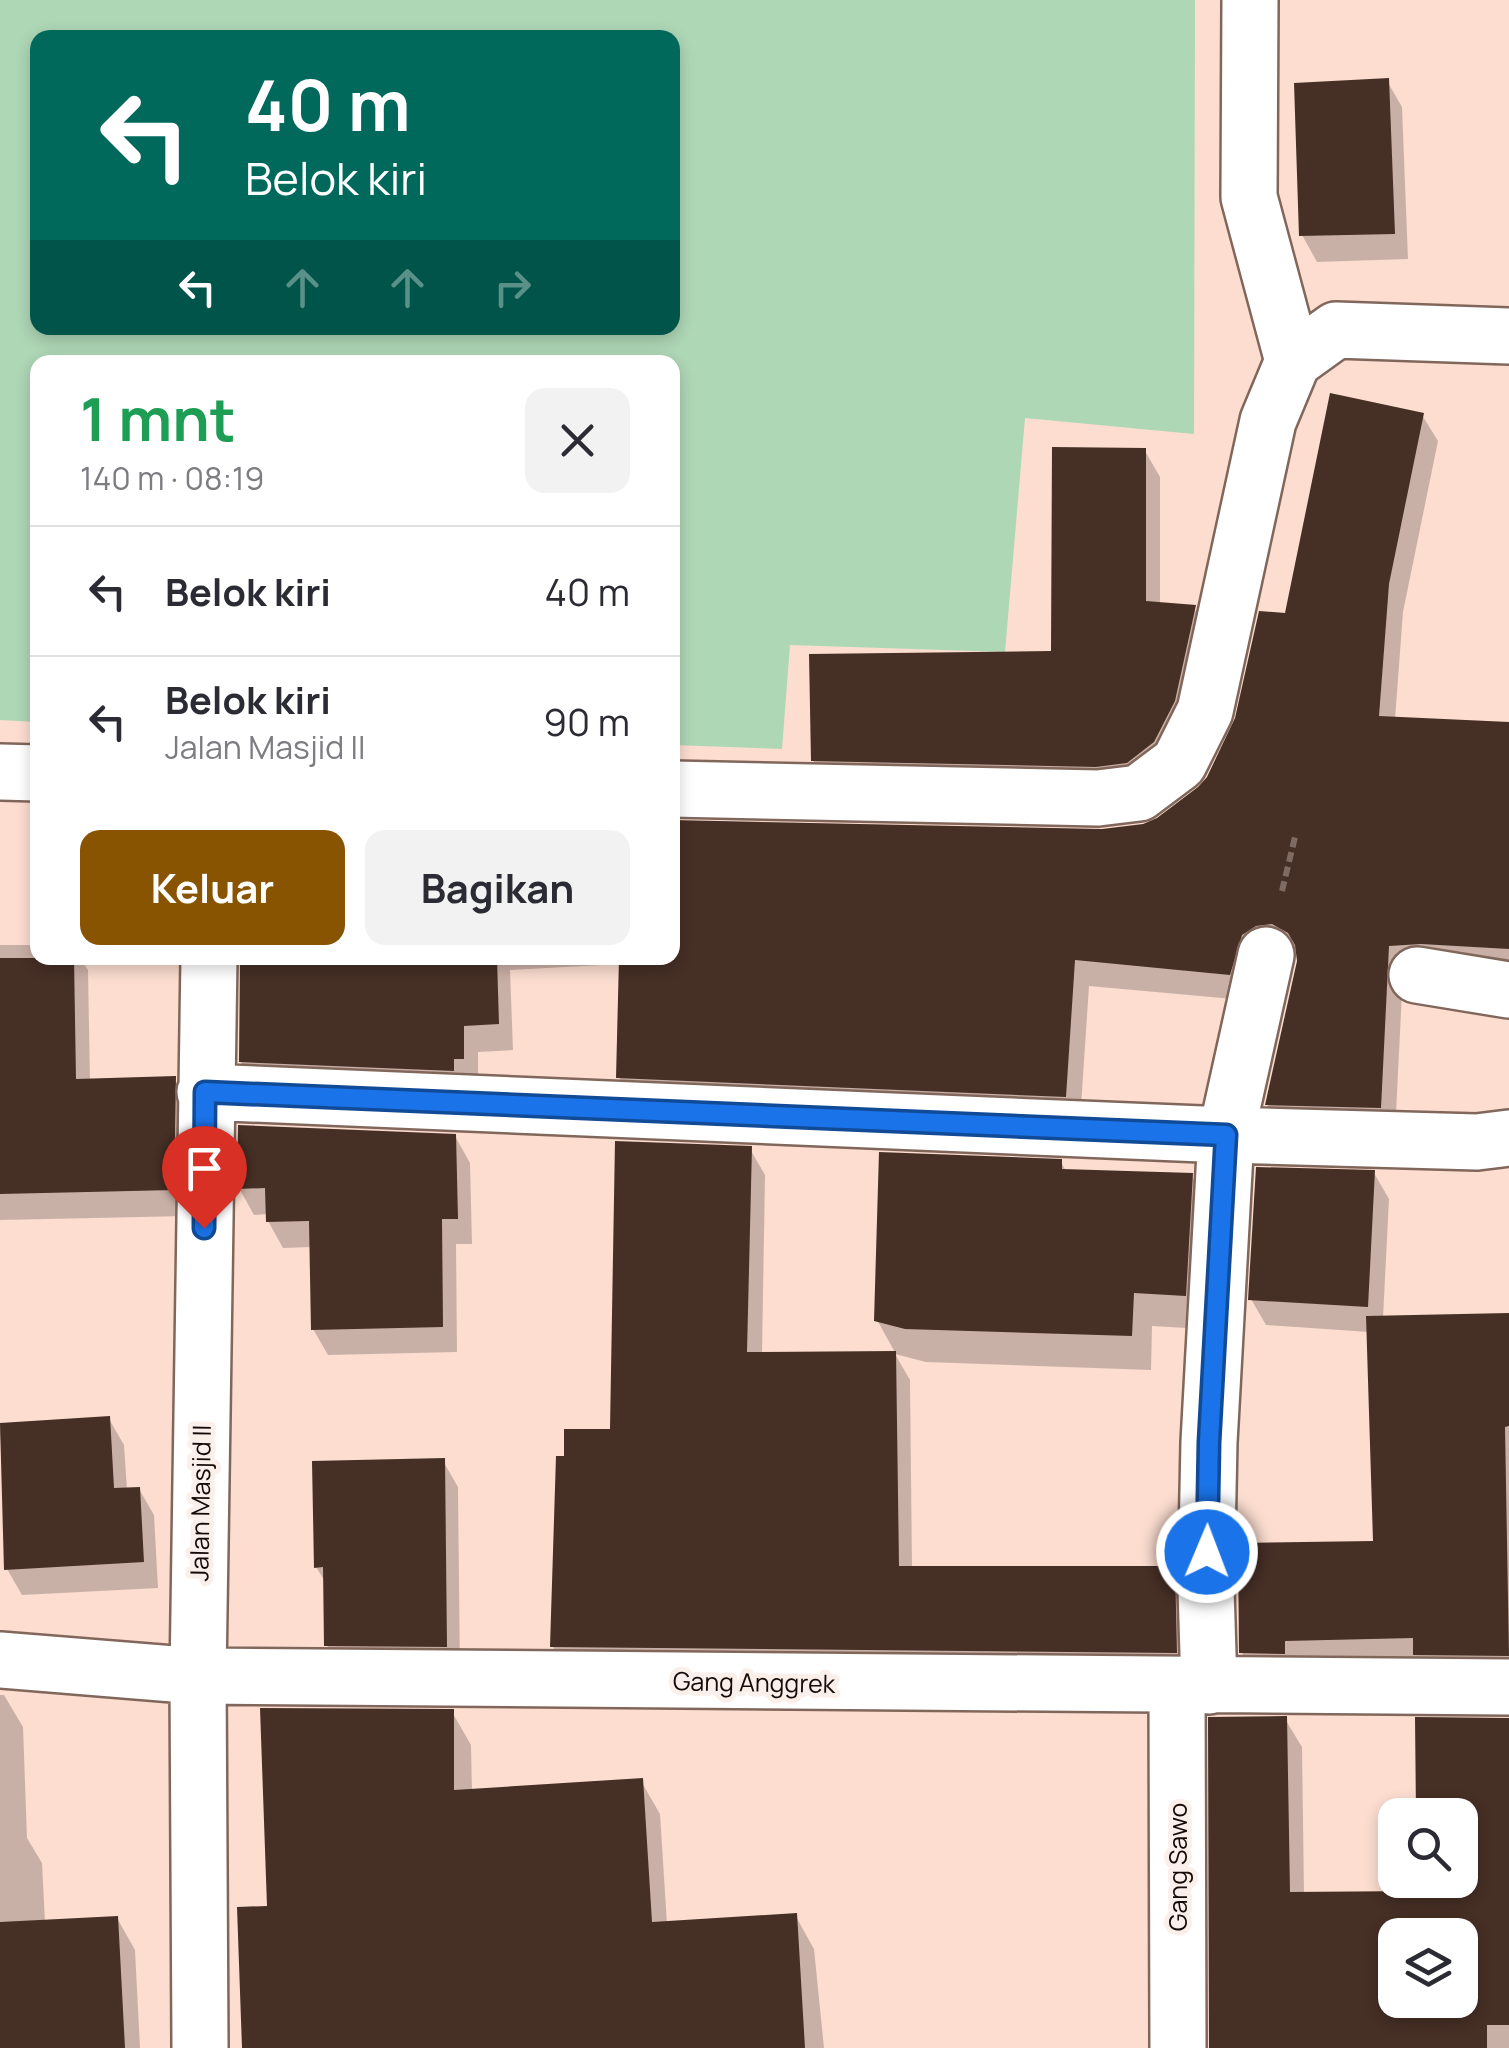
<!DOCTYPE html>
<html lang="id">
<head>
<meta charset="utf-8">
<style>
  :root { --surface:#fff; --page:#f2f2f3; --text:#2b2b33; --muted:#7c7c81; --line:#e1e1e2; --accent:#895401 }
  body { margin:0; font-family:Manrope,sans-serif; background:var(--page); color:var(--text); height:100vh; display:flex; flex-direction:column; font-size:38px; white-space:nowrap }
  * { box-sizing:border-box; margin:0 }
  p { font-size:32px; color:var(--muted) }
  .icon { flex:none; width:55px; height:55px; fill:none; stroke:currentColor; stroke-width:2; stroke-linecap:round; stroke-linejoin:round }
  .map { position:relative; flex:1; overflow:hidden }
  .side { position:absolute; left:30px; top:355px; width:650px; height:610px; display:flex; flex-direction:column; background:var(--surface); border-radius:20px; box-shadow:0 5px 15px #0003 }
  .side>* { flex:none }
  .banner { position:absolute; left:30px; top:30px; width:650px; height:305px; border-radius:20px; box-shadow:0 5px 15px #0003; background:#00695c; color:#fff; overflow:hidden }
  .buttons { position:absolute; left:1378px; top:1798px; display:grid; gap:20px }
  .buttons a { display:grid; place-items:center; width:100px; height:100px; border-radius:20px; background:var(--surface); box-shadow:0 5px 15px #0003; font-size:50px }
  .pin { position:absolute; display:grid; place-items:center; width:85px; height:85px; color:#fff; margin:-102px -42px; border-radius:50% 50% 50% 0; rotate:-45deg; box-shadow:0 0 10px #0007 }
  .pin .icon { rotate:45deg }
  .me { position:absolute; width:110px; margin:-55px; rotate:1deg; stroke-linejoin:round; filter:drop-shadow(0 0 8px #0008) }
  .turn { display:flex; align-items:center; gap:35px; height:210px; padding:0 50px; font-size:45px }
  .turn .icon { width:130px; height:130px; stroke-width:2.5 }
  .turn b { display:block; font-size:70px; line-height:85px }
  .lanes { display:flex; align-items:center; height:95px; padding:0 50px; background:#0003; justify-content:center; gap:50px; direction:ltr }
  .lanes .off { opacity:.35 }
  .round { display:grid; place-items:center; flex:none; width:105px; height:105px; border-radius:20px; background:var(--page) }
  .overview { display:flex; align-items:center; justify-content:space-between; height:170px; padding:0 50px }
  h1 { font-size:60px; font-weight:700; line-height:75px; color:#1e9e55 }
  .button { display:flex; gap:20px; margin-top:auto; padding:20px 50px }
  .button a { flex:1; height:115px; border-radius:20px; background:var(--accent); color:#fff; font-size:40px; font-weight:700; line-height:115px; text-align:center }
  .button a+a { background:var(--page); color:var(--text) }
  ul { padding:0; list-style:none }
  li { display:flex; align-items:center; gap:30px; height:130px; padding:0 50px; border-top:2px solid var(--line) }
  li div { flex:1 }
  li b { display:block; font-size:38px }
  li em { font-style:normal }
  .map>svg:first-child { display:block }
</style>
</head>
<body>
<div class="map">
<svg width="1509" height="2048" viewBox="0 0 1509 2048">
  <rect width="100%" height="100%" fill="#fcddd0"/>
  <path fill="#aed7b6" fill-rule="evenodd" d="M0,0H1195L1194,434L1025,418L1005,652L790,645L782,749L673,745L672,362H38L37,722L0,720ZM38,38H672V328H38Z"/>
  <path fill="#0003" fill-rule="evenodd" d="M1387,81L1402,107L1408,259L1317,262L1302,235Z
    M1422,415L1438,441L1403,612L1395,719L1509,724V973L1403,972L1395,1134L1282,1130L1267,1104L1299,955L1289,950L1244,1000L1089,986L1080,1122L634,1104L619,1077L621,964L510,970L513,1050L478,1052V1084L256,1088L241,1062L243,958H672L1098,832L1143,826L1159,820L1208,779L1287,616Z
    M1145,451L1160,477V605L1194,608L1210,634L1169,769L828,786L813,760L1054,654Z
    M0,945H38V958H80L88,970L90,1081L174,1079L190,1105L188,1216L0,1220Z
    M455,1136L470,1163L472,1244H456L457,1352L328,1355L313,1329L312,1247L283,1248L268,1221V1214L254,1215L239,1188Z
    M750,1149L765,1175L762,1355L896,1354L877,1320L1061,1162L1066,1171L1191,1175L1211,1209L1204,1329L1152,1326L1151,1370L926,1362L895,1354L910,1380L912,1568H1174L1189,1595L1190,1678L568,1673L553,1647L567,1459L613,1431Z
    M1374,1173L1389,1199L1383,1318L1509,1315V1685L1259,1683L1242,1653L1376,1543L1369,1332L1266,1325L1251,1299Z
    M109,1419L124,1445L127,1490L139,1489L154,1515L158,1588L22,1595L7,1569L0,1426Z
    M443,1461L458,1487L460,1672L342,1671L327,1645L326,1583L316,1567Z
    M0,1695H4L23,1727L27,1838L42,1863L45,1922L117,1918L135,1950L140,2048H0Z
    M452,1712L471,1745L472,1792L641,1781L660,1814L667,1924L795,1915L814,1949L824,2048H244L270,1908Z
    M1285,1719L1302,1747L1304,1894L1420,1893V1880H1460V1815H1419L1509,1721V2048H1211ZM1395,1935H1460V2000H1395Z"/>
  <path fill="#462f25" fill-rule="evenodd" d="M1389,78L1395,234L1299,236L1294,83Z
    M1330,393L1424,413L1389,584L1379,716L1509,722V949L1421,944L1389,946L1381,1108L1265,1105L1297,961L1295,945L1288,933L1272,924L1256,926L1242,935L1230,975L1075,960L1066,1097L616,1078L619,958H672V820L1102,829L1143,824L1157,818L1198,787L1207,777L1235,718L1259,611L1285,613Z
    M1052,447L1146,448V601L1196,605L1175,701L1154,742L1127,763L1096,767L811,761L809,654L1051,651Z
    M0,958H74L76,1079L176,1076L174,1190L0,1194Z
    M240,958H497L499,1024L464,1026V1059H454V1071L239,1062Z
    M238,1125L456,1134L458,1219H442L443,1327L311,1330L309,1221L266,1222L265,1188L237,1189Z
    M615,1141L752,1146L747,1352L896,1351L899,1566H1175L1177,1653L550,1647L556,1456H564V1429H610Z
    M879,1152L1062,1159V1169L1193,1173L1186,1296L1134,1293L1132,1336L905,1329L874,1321Z
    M1256,1167L1375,1170L1368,1307L1248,1300Z
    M1509,1313V1426L1505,1427L1509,1656L1413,1655V1638L1285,1641V1654L1239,1653L1238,1543L1373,1541L1366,1316Z
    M110,1416L114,1488L140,1487L144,1562L4,1570L0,1423Z
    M445,1458L447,1647L324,1646L323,1567L314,1568L312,1461Z
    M260,1708L454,1709V1790L643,1778L652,1922L797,1913L805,2048H242L237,1907L267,1906Z
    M1287,1716L1290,1892L1418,1891L1417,1880H1460V1815H1416L1415,1717L1509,1718V2025H1487V2048H1209L1208,1717ZM1395,1935H1460V2000H1395Z
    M118,1916L125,2048H0V1922Z"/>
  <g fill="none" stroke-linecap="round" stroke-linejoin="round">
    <g stroke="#81675b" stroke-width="60">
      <path id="street" d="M1250,0L1249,197L1293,361
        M0,772L38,773
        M672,789L1098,798L1139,793L1179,763L1205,711L1268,421L1293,361L1336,330L1509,336
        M1417,975L1509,990
        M205,1092L1226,1135L1477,1142L1509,1138
        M0,1660L198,1676L1509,1687
        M1177,1686L1178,2048
        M1209,1686L1206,1589L1209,1442L1226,1135L1266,955
        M200,2048L198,1676L209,958"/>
    </g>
    <path stroke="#7e6b63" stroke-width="6" stroke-dasharray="10 5" stroke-linecap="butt" d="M1282,891L1295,837"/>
    <use href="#street" stroke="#fff" stroke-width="55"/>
  </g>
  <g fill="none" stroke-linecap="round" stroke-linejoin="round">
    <g stroke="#114b97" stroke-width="25">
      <path id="route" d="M204,1228L205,1092L1226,1135L1209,1442L1207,1552"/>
    </g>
    <use href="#route" stroke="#1a73e8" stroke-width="18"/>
  </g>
  <g text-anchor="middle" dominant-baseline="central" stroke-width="10" stroke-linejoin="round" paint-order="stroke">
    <g font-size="25" fill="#140a06" stroke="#fbefea">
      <text transform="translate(200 1503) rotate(-89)">Jalan Masjid II</text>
      <text transform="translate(754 1682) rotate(1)">Gang Anggrek</text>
      <text transform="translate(1177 1867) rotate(-90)">Gang Sawo</text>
    </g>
  </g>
</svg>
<div class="buttons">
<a><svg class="icon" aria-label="search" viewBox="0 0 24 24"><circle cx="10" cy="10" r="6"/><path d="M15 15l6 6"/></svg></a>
<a><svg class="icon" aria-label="layers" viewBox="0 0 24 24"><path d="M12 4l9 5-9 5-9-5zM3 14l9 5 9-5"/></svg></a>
</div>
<div class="pin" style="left:204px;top:1228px;background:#d93025"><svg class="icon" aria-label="arrive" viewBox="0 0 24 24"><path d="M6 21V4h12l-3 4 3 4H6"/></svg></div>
<svg class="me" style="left:1207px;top:1552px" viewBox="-20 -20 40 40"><circle r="17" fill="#1a73e8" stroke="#fff" stroke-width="3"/><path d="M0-11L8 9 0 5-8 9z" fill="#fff"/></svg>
<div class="banner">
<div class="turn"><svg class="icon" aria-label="left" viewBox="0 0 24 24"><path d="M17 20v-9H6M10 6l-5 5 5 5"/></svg><div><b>40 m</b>Belok kiri</div></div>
<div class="lanes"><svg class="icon" aria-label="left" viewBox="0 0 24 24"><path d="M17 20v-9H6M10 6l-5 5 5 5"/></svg><svg class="icon off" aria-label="ahead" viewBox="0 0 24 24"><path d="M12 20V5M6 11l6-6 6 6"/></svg><svg class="icon off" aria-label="ahead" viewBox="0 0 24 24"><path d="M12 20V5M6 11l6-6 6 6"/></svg><svg class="icon off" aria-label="right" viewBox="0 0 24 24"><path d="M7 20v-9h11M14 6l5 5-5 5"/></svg></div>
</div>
<section class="side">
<div class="overview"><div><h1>1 mnt</h1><p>140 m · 08:19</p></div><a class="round"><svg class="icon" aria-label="close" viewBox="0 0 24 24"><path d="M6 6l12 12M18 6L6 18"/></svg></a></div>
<ul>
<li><svg class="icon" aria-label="left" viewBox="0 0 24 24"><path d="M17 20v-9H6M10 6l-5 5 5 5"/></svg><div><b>Belok kiri</b></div><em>40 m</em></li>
<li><svg class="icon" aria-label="left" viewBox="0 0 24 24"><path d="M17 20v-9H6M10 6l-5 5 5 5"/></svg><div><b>Belok kiri</b><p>Jalan Masjid II</p></div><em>90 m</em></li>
</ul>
<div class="button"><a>Keluar</a><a>Bagikan</a></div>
</section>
</div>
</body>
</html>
